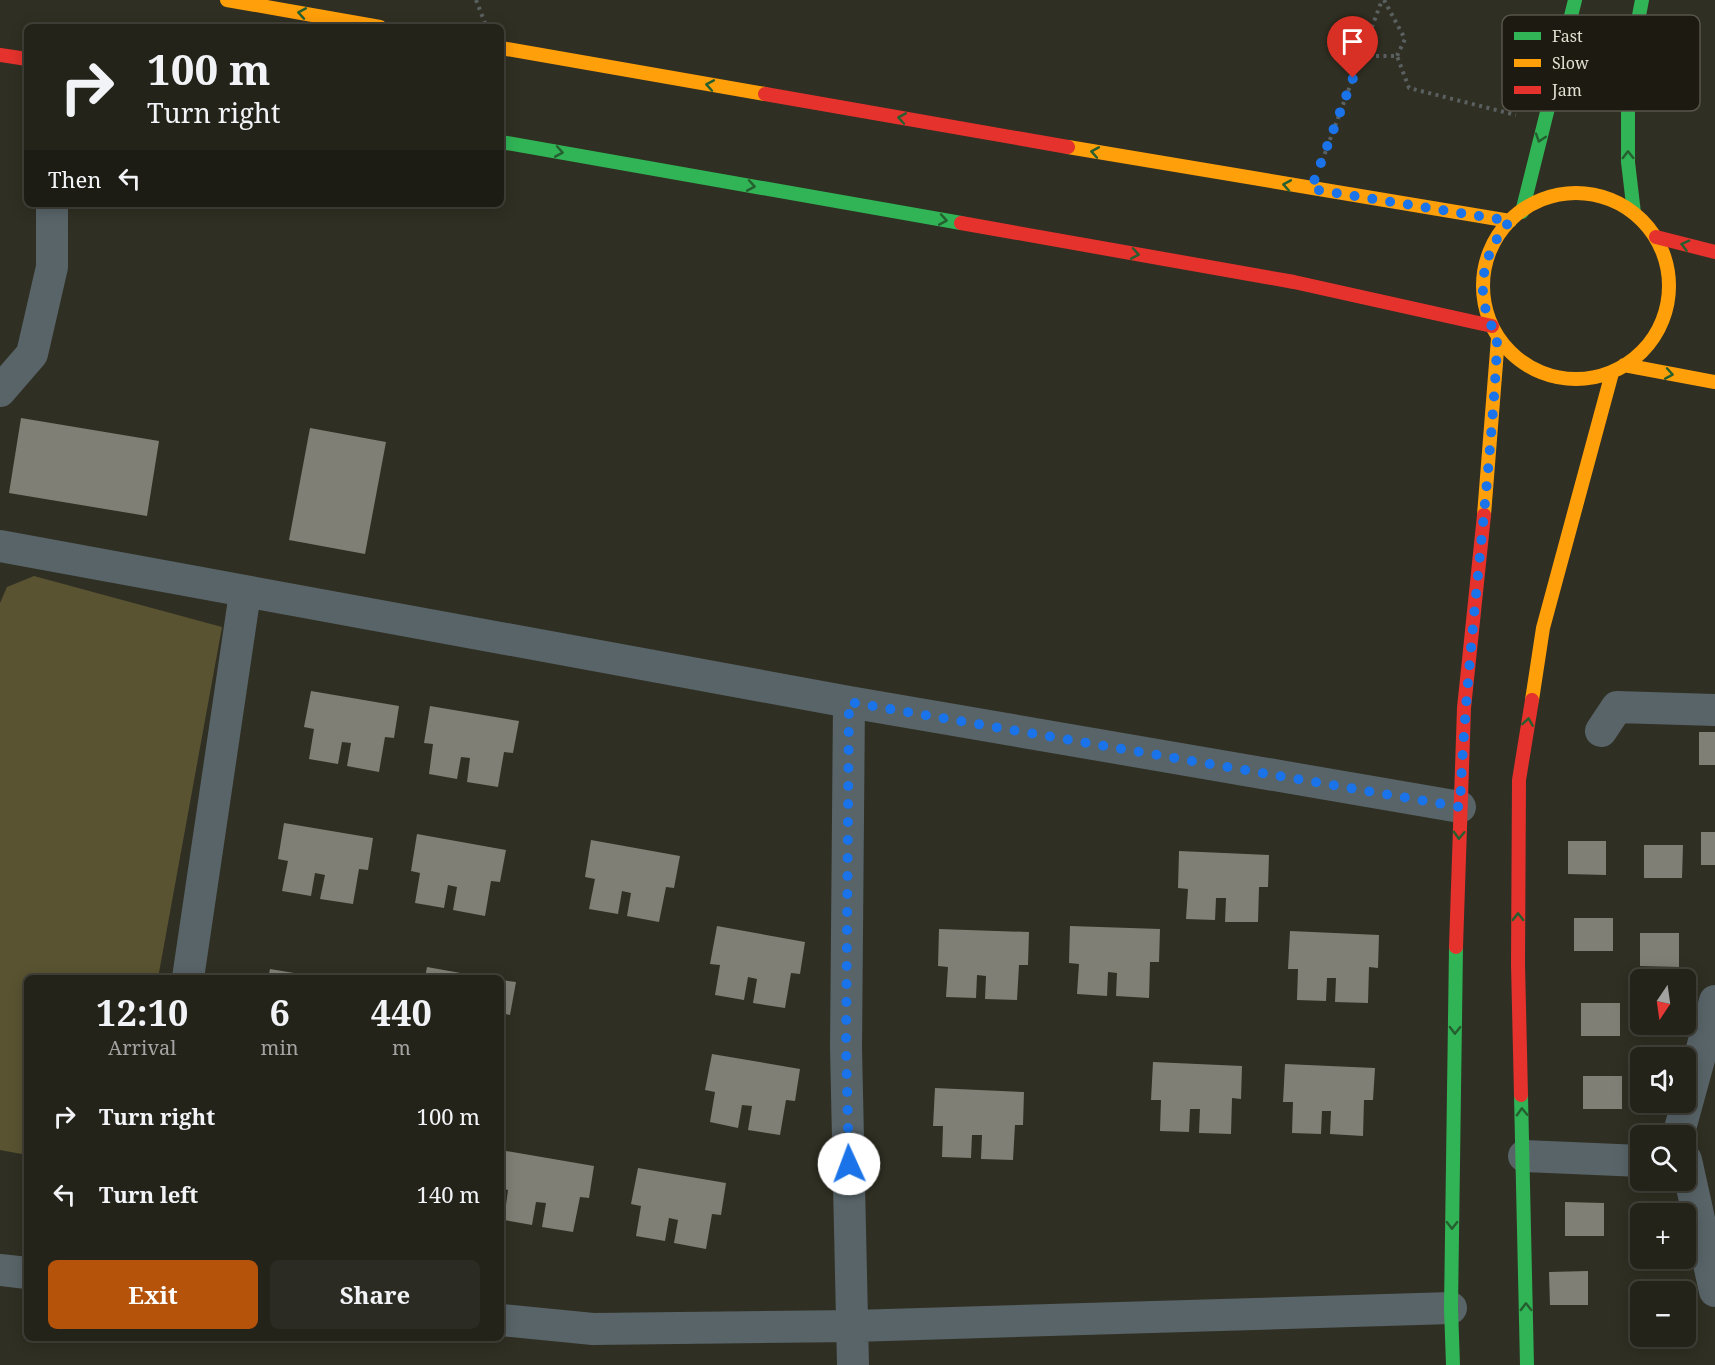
<!DOCTYPE html>
<html lang="en">
<head>
<meta charset="utf-8">
<style>
  :root { --surface:#24231a; --page:#2c2b23; --text:#f1f3f6; --muted:#a3a4a2; --line:#414039; --accent:#b45309 }
  body { margin:0; font-family:"Noto Serif",serif; background:var(--page); color:var(--text); height:100vh; display:flex; flex-direction:column; font-size:22px; white-space:nowrap }
  * { box-sizing:border-box; margin:0 }
  p { font-size:20px; color:var(--muted) }
  .icon { flex:none; width:33px; height:33px; fill:none; stroke:currentColor; stroke-width:2; stroke-linecap:round; stroke-linejoin:round }
  .map { position:relative; flex:1; overflow:hidden }
  .sheet { position:absolute; left:24px; top:975px; width:480px; height:366px; display:flex; flex-direction:column; background:var(--surface); border-radius:9px; box-shadow:0 3px 15px #0003,0 0 0 2px var(--line) }
  .sheet>* { flex:none }
  .top-card { position:absolute; left:24px; top:24px; width:480px; height:183px; border-radius:9px; box-shadow:0 3px 15px #0003,0 0 0 2px var(--line); background:#24231a; color:var(--text); overflow:hidden }
  .needle { width:39px; rotate:193deg }
  .tools { position:absolute; left:1630px; top:969px; display:grid; gap:12px }
  .tools a { display:grid; place-items:center; width:66px; height:66px; border-radius:9px; background:var(--surface); box-shadow:0 3px 15px #0003,0 0 0 2px var(--line); font-size:30px }
  .pin { position:absolute; display:grid; place-items:center; width:51px; height:51px; color:#fff; margin:-62px -26px; border-radius:50% 50% 50% 0; rotate:-45deg; box-shadow:0 0 6px #0007 }
  .pin .icon { rotate:45deg }
  .me { position:absolute; width:66px; margin:-33px; rotate:358deg; stroke-linejoin:round; filter:drop-shadow(0 0 4px #0008) }
  .turn { display:flex; align-items:center; gap:21px; height:126px; padding:0 24px; font-size:27px }
  .turn .icon { width:78px; height:78px; stroke-width:2.5 }
  .turn b { display:block; font-size:42px; line-height:51px }
  .then { display:flex; align-items:center; height:57px; padding:0 24px; background:#0003; gap:12px; font-size:22px }
  .eta { display:flex; justify-content:space-evenly; align-items:center; height:102px; text-align:center }
  .eta b { font-size:36px; font-weight:700; line-height:42px }
  .primary-button { display:flex; gap:12px; margin-top:auto; padding:12px 24px }
  .primary-button a { flex:1; height:69px; border-radius:9px; background:var(--accent); color:#fff; font-size:24px; font-weight:700; line-height:69px; text-align:center }
  .primary-button a+a { background:var(--page); color:var(--text) }
  ul { padding:0; list-style:none }
  li { display:flex; align-items:center; gap:18px; height:78px; padding:0 24px }
  li div { flex:1 }
  li b { display:block; font-size:22px }
  li em { font-style:normal }
  .map>svg:first-child { display:block }
</style>
</head>
<body>
<div class="map">
<svg width="1715" height="1365" viewBox="0 0 1715 1365">
  <rect width="100%" height="100%" fill="#302f23"/>
  <path fill="#595331" d="M34,576L222,627L158,978H27V1155L0,1150V603L7,587Z"/>
  <path fill="#807f75" d="M21,418L159,441L147,516L9,493Z
    M310,428L386,442L365,554L289,540Z
    M311,691L399,706L394,738L385,737L379,772L347,766L351,743L342,742L338,764L309,759L314,729L304,727Z
    M430,706L519,721L513,753L504,752L498,787L467,782L470,758L461,757L457,779L429,774L433,744L424,743Z
    M1699,732H1715V765H1699Z
    M284,823L373,838L368,870L359,869L353,904L320,899L325,875L315,873L311,896L282,891L288,861L278,859Z
    M1701,832H1715V865H1701Z
    M417,834L506,850L500,882L491,881L485,916L453,910L457,887L448,885L444,908L415,903L420,873L411,871Z
    M591,840L680,856L674,888L666,887L659,922L627,916L631,893L622,891L618,914L589,909L595,879L585,877Z
    M1568,841H1606V875L1568,874Z
    M1644,845H1683L1682,878H1644Z
    M1179,851L1269,855L1268,887H1259L1258,922H1225L1226,898H1216L1215,920L1186,919L1188,889L1178,888Z
    M1574,918H1613V951H1574Z
    M717,926L805,942L800,974L791,973L785,1008L753,1003L757,979L748,977L744,1000L715,995L720,965L710,964Z
    M1070,926L1160,929L1159,962H1150L1149,998L1116,996L1117,973L1108,972L1107,996L1077,994L1079,964L1069,963Z
    M939,929L1029,932L1028,965H1019L1017,1000L985,999L986,976L977,975L976,998L946,997L948,967L938,966Z
    M1290,931L1379,935L1378,968L1369,967L1368,1003L1335,1002L1336,978H1327L1326,1001L1297,1000L1298,969H1288Z
    M1640,933H1679V967L1640,966Z
    M427,967L483,977V978H425Z
    M270,969L318,977V978H268Z
    M501,980L516,982L510,1015L501,1013Z
    M1581,1003H1620V1036H1581Z
    M712,1054L800,1069L795,1101L786,1100L780,1135L748,1130L752,1106L742,1105L738,1128L710,1122L715,1092L705,1090Z
    M1153,1062L1242,1066L1241,1099L1232,1098L1231,1134L1199,1133L1200,1109H1190L1189,1132L1160,1131L1161,1100H1151Z
    M1285,1064L1375,1068L1373,1100H1364L1363,1136L1330,1134L1331,1111H1322L1321,1134L1292,1133L1293,1102H1283Z
    M1583,1076H1622V1109H1583Z
    M935,1088L1024,1092L1023,1125H1015L1013,1160L981,1159L982,1135H972L971,1158L942,1157L943,1126H933Z
    M506,1151L594,1166L589,1198L580,1197L573,1232L542,1227L546,1203L536,1202L532,1225L504,1220L508,1190L501,1188Z
    M638,1168L726,1183L721,1215L712,1214L706,1249L674,1243L678,1220L669,1218L665,1241L636,1236L641,1206L631,1204Z
    M1565,1202L1604,1203V1236H1565Z
    M1588,1271V1305H1550L1549,1272Z"/>
  <g fill="none" stroke-linecap="round" stroke-linejoin="round">
    <path stroke="#5a6060" stroke-width="4" stroke-dasharray="3 4.5" stroke-linecap="butt" d="M476,0L485,23
      M1384,0L1405,39L1397,56
      M1361,56H1397L1409,88L1516,115
      M1322,161L1382,0"/>
    <path stroke="#586468" stroke-width="32" d="M0,391L32,354L52,267V204
      M0,546L849,702L1460,807
      M849,702L846,1048L853,1365
      M1601,731L1617,707L1715,710
      M188,978L245,593
      M1678,1136L1715,1001
      M1524,1156L1641,1161
      M1686,1160L1715,1291
      M0,1270L27,1273
      M501,1320L593,1329L854,1326L1451,1308"/>
    <path stroke="#30b455" stroke-width="14" d="M501,142L961,223
      M1522,212L1575,0
      M1634,213L1628,162V73L1642,0
      M1521,1095L1527,1365
      M1453,1365L1451,1308L1456,947"/>
    <path stroke="#ff9f0a" stroke-width="14" d="M227,0L380,27
      M501,48L765,94
      M1068,147L1510,221
      M1483 286a93 93 0 1 1 186 0a93 93 0 1 1-186 0Z
      M1624,365L1715,382
      M1484,515L1498,338
      M1532,700L1543,628L1612,373"/>
    <path stroke="#e5322d" stroke-width="14" d="M0,55L27,59
      M765,94L1068,147
      M961,223L1294,282L1492,326
      M1656,237L1715,252
      M1456,947L1464,708L1484,515
      M1521,1095L1518,964L1519,780L1532,700"/>
  </g>
  <defs><path id="oneway-chevron" d="M-2-3.5L2.5 0L-2 3.5" fill="none" stroke-width="1.6" stroke-linecap="round" stroke-linejoin="round" transform="scale(1.5)"/></defs>
  <g stroke="#255f30">
    <use href="#oneway-chevron" transform="translate(302 13) rotate(-170)"/>
    <use href="#oneway-chevron" transform="translate(710 85) rotate(-170)"/>
    <use href="#oneway-chevron" transform="translate(902 118) rotate(-170)"/>
    <use href="#oneway-chevron" transform="translate(1540 138) rotate(108)"/>
    <use href="#oneway-chevron" transform="translate(559 152) rotate(10)"/>
    <use href="#oneway-chevron" transform="translate(1095 152) rotate(-170)"/>
    <use href="#oneway-chevron" transform="translate(1628 155) rotate(-91)"/>
    <use href="#oneway-chevron" transform="translate(1287 185) rotate(-170)"/>
    <use href="#oneway-chevron" transform="translate(751 186) rotate(10)"/>
    <use href="#oneway-chevron" transform="translate(943 220) rotate(10)"/>
    <use href="#oneway-chevron" transform="translate(1685 245) rotate(-166)"/>
    <use href="#oneway-chevron" transform="translate(1135 254) rotate(10)"/>
    <use href="#oneway-chevron" transform="translate(1669 374) rotate(10)"/>
    <use href="#oneway-chevron" transform="translate(1528 722) rotate(-81)"/>
    <use href="#oneway-chevron" transform="translate(1459 835) rotate(92)"/>
    <use href="#oneway-chevron" transform="translate(1518 917) rotate(-90)"/>
    <use href="#oneway-chevron" transform="translate(1455 1030) rotate(91)"/>
    <use href="#oneway-chevron" transform="translate(1522 1112) rotate(-92)"/>
    <use href="#oneway-chevron" transform="translate(1452 1225) rotate(91)"/>
    <use href="#oneway-chevron" transform="translate(1526 1307) rotate(-91)"/>
  </g>
  <g fill="none" stroke-linecap="round" stroke-linejoin="round">
    <path stroke="#1a73e8" stroke-width="10" stroke-dasharray="0 18" d="M849,1164L846,1048L849,702L1460,807C1466,653 1489,501 1497,348C1498,334 1490,326 1487,314C1476,280 1488,246 1510,221L1311,189L1353,78"/>
  </g>
  <rect x="1502" y="15" width="198" height="96" rx="9" fill="#1c1a11" stroke="#57554b" stroke-width="1.5"/>
  <rect x="1514" y="32" width="27" height="8" fill="#30b455"/>
  <rect x="1514" y="59" width="27" height="8" fill="#ff9f0a"/>
  <rect x="1514" y="86" width="27" height="8" fill="#e5322d"/>
  <g font-size="16" fill="#e2e0d3">
    <text x="1552" y="42">Fast</text>
    <text x="1552" y="69">Slow</text>
    <text x="1552" y="96">Jam</text>
  </g>
</svg>
<div class="tools">
<a><svg class="needle" viewBox="-14 -14 28 28"><path d="M0-13l5 13h-10z" fill="#e53935"/><path d="M0 13l5-13h-10z" fill="#a3a4a2"/></svg></a>
<a><svg class="icon" aria-label="sound" viewBox="0 0 24 24"><path d="M4 9h4l5-4v14l-5-4H4zM17 9q2 3 0 6"/></svg></a>
<a><svg class="icon" aria-label="search" viewBox="0 0 24 24"><circle cx="10" cy="10" r="6"/><path d="M15 15l6 6"/></svg></a>
<a>+</a>
<a>−</a>
</div>
<div class="pin" style="left:1353px;top:78px;background:#d93025"><svg class="icon" aria-label="arrive" viewBox="0 0 24 24"><path d="M6 21V4h12l-3 4 3 4H6"/></svg></div>
<svg class="me" style="left:849px;top:1164px" viewBox="-20 -20 40 40"><circle r="19" fill="#fff"/><path d="M0-13L10 11 0 6-10 11z" fill="#1a73e8"/></svg>
<div class="top-card">
<div class="turn"><svg class="icon" aria-label="right" viewBox="0 0 24 24"><path d="M7 20v-9h11M14 6l5 5-5 5"/></svg><div><b>100 m</b>Turn right</div></div>
<div class="then">Then<svg class="icon" aria-label="left" viewBox="0 0 24 24"><path d="M17 20v-9H6M10 6l-5 5 5 5"/></svg></div>
</div>
<section class="sheet">
<div class="eta">
<div><b>12:10</b><p>Arrival</p></div>
<div><b>6</b><p>min</p></div>
<div><b>440</b><p>m</p></div>
</div>
<ul>
<li><svg class="icon" aria-label="right" viewBox="0 0 24 24"><path d="M7 20v-9h11M14 6l5 5-5 5"/></svg><div><b>Turn right</b></div><em>100 m</em></li>
<li><svg class="icon" aria-label="left" viewBox="0 0 24 24"><path d="M17 20v-9H6M10 6l-5 5 5 5"/></svg><div><b>Turn left</b></div><em>140 m</em></li>
</ul>
<div class="primary-button"><a>Exit</a><a>Share</a></div>
</section>
</div>
</body>
</html>
